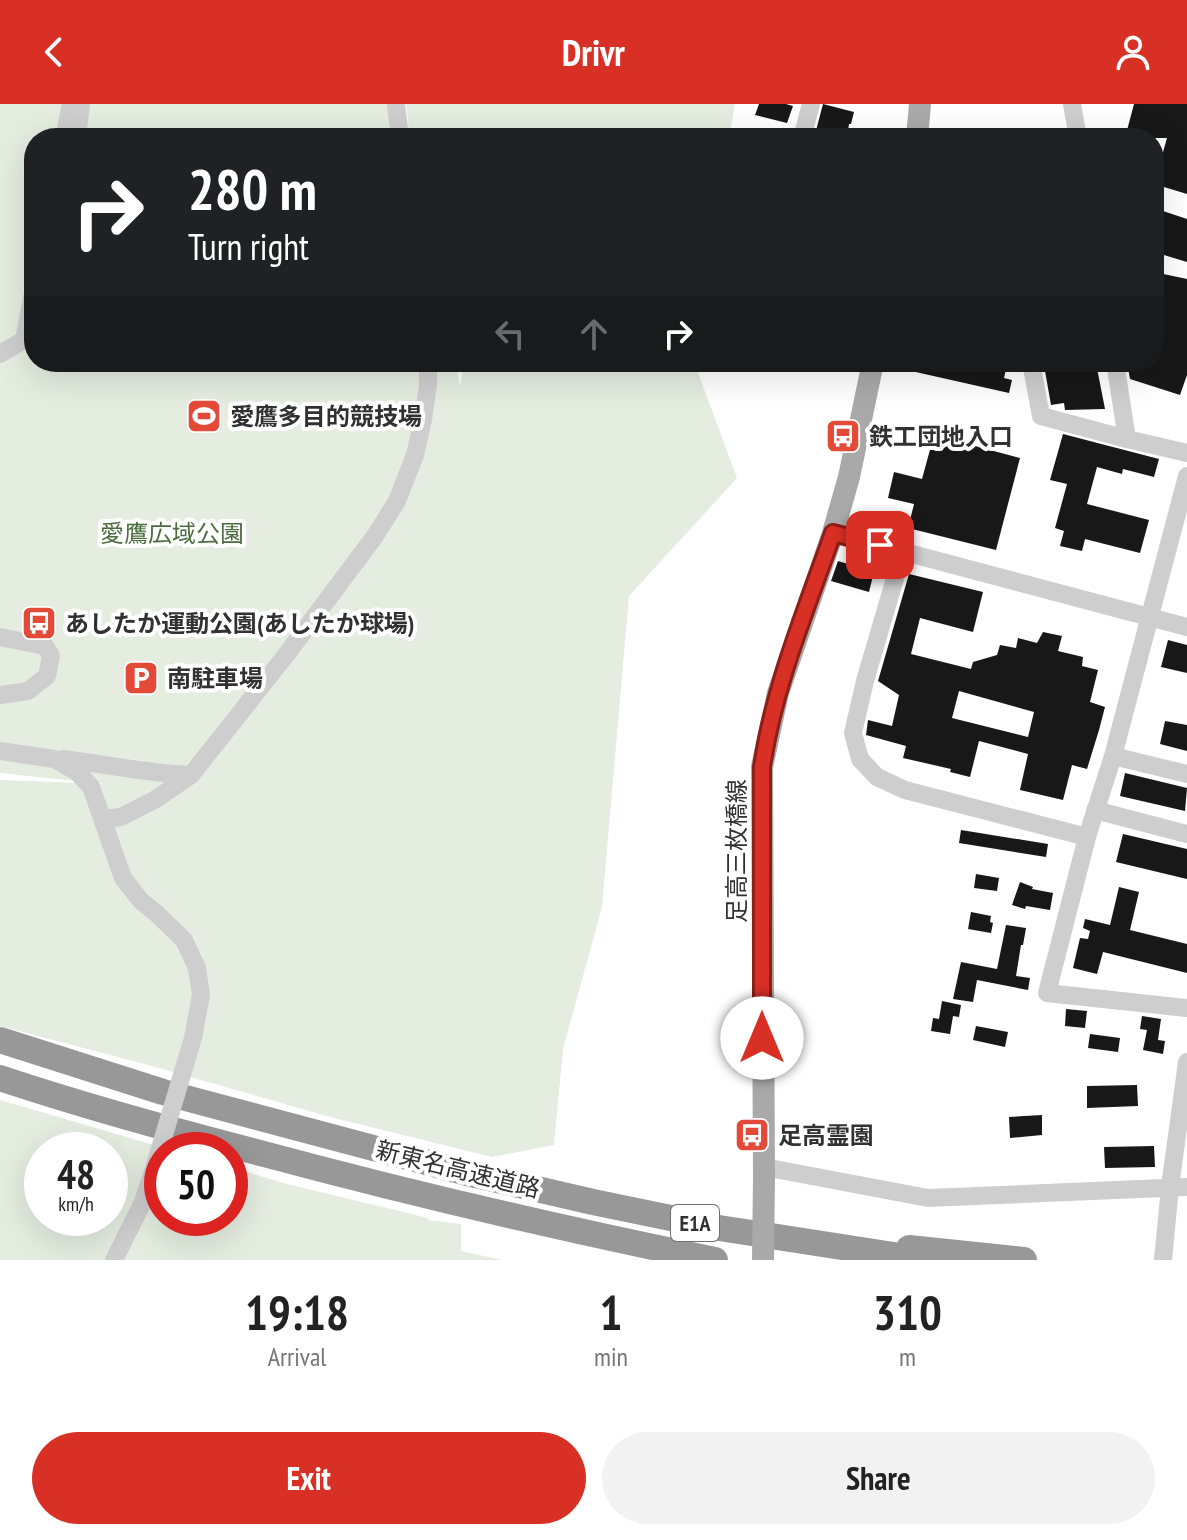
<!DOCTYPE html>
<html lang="en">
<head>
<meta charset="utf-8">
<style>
  :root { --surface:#fff; --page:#f2f2f2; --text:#222; --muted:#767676; --accent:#d93025 }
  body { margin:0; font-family:"PT Sans Narrow","Noto Sans JP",sans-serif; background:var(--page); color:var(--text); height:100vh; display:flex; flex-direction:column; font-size:30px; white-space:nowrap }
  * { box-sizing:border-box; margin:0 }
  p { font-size:26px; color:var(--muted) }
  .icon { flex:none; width:44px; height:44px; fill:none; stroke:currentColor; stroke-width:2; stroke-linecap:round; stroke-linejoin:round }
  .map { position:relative; height:1156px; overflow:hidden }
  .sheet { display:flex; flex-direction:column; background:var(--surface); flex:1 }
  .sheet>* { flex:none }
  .top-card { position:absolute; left:24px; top:24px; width:1140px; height:244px; border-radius:32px; box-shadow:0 8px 32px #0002; background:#202124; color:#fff; overflow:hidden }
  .speed { position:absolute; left:24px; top:1028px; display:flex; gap:16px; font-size:40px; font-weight:700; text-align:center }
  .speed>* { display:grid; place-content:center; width:104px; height:104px; border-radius:50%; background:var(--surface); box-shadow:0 8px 32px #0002; line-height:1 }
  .speed small { font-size:20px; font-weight:400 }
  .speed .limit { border:12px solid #d22; background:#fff; color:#111 }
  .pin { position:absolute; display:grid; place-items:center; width:68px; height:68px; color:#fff; margin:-34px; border-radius:16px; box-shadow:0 4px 12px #0006 }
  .me { position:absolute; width:88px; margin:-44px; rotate:0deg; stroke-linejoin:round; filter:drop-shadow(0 0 6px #0008) }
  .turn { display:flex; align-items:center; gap:28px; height:168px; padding:0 32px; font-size:36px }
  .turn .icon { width:104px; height:104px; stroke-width:2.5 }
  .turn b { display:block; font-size:56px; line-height:68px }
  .lanes { display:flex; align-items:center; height:76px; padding:0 32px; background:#0003; justify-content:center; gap:40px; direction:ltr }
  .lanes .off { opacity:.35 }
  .eta { display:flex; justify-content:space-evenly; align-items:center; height:136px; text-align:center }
  .eta b { font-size:48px; font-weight:600; line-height:56px }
  .action { display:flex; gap:16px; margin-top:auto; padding:16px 32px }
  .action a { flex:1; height:92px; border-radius:48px; background:var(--accent); color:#fff; font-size:32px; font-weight:600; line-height:92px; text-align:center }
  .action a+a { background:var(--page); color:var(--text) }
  header { display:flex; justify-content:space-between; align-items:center; height:104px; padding:0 32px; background:var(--accent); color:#fff; font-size:36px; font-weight:600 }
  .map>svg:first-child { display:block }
</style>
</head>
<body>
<header><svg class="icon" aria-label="back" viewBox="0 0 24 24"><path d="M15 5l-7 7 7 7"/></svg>Drivr<svg class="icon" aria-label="person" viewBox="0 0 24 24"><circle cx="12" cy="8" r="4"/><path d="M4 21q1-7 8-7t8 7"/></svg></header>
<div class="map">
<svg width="1187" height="1156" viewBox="0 0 1187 1156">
  <rect width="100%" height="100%" fill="#fff"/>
  <path fill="#e4ede0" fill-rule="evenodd" d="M0,0H404L409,25L406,0H735L729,34H34V258H455L460,282L464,258H694L737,374L629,492L602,803L563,945L554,1041L492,1053L330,1013L148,961L0,922V676L106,680L0,669Z
    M0,996L171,1046H162V1114H230V1063L287,1080L428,1114V1116L461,1120V1147L502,1156H0ZM42,1046H110V1114H42Z"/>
  <path fill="#181818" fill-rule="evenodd" d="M759,0H786L793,2L787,19L755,11Z
    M823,0L854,8L851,20H849L847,34H814Z
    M1134,0H1187V90L1154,80L1167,34H1125Z
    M1154,104L1187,115V158L1154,148Z
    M1154,168L1187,175V271L1180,291L1130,275L1128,264L1130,258H1154Z
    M889,258H996L1007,261L1004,274L1012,276L1009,289L889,262Z
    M1096,259L1105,305L1065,306L1064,299L1051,301L1045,267Z
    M1063,330L1159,355L1154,373L1123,365L1122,370L1097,363L1087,400L1149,416L1140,449L1085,435L1082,447L1060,442L1064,427L1055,424L1067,380L1050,376Z
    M934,331L1020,354L996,446L908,424L914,400L888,394L894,368L922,375Z
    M838,457L874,468L869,488L831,477Z
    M909,470L983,488L973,528L920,514L911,550L971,565L973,558L997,551L1000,541L1016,544L1018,534L1037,539L1043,528L1062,532L1058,547L1083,553L1082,562L1098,566L1090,598L1105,603L1099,626L1087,665L1072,661L1063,696L1020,686L1028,650L979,637L970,673L950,668L951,665L903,654L906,642L866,631L868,616L892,622L899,591L878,577ZM959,587L1034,608L1028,633L952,614Z
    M1168,536L1187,541V569L1161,563Z
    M1165,617L1187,621V647L1160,640Z
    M1125,669L1187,684L1185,707L1120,692Z
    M961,726L1048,740L1046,753L959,739Z
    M1123,730L1187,745V775L1116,758Z
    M976,770L999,774L997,787L974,784Z
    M1020,778L1033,783L1032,785L1053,789L1050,806L1026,802L1025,805L1012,801Z
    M1119,783L1139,788L1130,826L1187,840V869L1103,848L1097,870L1073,864L1080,834L1088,835L1090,827L1083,824L1085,815L1110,821Z
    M971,808L991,812L990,818L993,819L991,829L968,825Z
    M1006,821L1026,824L1023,841H1021L1016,872L1030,874L1028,886L977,876L973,898L953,895L961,858L997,865Z
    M942,897L961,901L959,913L953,912L950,930L931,927L933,914L939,915Z
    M1066,905L1087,907L1085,924L1065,922Z
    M1142,912L1161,915L1158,936L1165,937L1163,950L1143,946L1147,926L1140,925Z
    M976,922L1008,928L1005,943L973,936Z
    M1090,930L1120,934L1118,948L1088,944Z
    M1137,981L1138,1002L1087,1004V982Z
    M1042,1011V1031L1010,1034L1009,1013Z
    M1154,1042L1155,1063L1105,1064L1104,1043Z"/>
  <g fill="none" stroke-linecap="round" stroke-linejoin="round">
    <path stroke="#cecece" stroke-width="18" d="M396,0L400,34
      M1072,0L1078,34
      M64,34L71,0
      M77,34L81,0
      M802,34L811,0
      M0,250L24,236L34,184
      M1031,258L1041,312L1127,335
      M1115,258L1127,335L1187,349
      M1187,372L1113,652L1087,733L1047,889L1187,904
      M833,429L1187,523
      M903,447L865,577L853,629L860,655L877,673L905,686L1087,733
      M0,533L45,542L51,552L47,572L28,587L0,591
      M0,647L54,655L77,668L91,683L123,774L141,797L156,809L184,836L197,864L201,891L193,934
      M1113,652L1187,670
      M63,655C105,660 148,670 191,671
      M1095,706L1187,730
      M103,715L121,713L156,695L191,671L286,551L375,432L397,397L415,351L423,316L428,281V258
      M764,1063L928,1094L1187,1083
      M114,1156L142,1100L152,1071
      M1163,1156L1170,1083L1187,958"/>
    <path stroke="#a9a9a9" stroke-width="22" d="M917,34L920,0
      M764,1074L762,663L778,589L833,429L849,373L873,258"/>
    <path stroke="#989898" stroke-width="26" d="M0,936L163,988L467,1069L593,1098L719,1124L926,1156
      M0,974C87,1003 175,1027 264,1050C413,1090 563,1125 715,1156
      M909,1144L1024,1156"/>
    <path stroke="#cecece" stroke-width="18" d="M152,1071L193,934"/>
    <path stroke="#a9a9a9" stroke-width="22" d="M763,1156L764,1074"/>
  </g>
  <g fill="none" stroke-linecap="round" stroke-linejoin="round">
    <g stroke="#8d1f18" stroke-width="20">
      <path id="route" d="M762,934V663C774,582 806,506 833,429L880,441"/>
    </g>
    <use href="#route" stroke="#d93025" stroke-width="14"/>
  </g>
  <defs>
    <g id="stadium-square" transform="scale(1.8)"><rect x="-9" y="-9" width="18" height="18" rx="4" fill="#e34b38" stroke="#fff"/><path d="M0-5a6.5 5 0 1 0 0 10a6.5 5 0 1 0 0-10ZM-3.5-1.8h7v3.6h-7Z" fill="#fff"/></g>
    <g id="bus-square" transform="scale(1.8)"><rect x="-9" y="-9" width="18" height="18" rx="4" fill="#e34b38" stroke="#fff"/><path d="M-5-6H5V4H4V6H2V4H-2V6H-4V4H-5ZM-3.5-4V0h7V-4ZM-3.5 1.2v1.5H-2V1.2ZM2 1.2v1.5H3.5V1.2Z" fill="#fff"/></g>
    <g id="parking-square" transform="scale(1.8)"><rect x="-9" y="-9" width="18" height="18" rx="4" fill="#e34b38" stroke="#fff"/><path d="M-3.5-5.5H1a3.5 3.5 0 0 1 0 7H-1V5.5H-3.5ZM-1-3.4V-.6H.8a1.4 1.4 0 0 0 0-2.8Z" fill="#fff"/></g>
  </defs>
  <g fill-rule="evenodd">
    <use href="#stadium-square" x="204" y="312"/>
    <use href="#bus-square" x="843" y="332"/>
    <use href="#bus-square" x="39" y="519"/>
    <use href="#parking-square" x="141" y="574"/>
    <use href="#bus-square" x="752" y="1031"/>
  </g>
  <g text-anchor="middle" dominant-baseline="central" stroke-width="8" stroke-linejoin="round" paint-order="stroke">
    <rect fill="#fff" stroke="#6f6f6f" stroke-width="2" x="671" y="1101" width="48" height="36" rx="6"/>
    <g font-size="22" font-weight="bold" fill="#313131">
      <text x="695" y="1119">E1A</text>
    </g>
    <g font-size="24" font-weight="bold" fill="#313131" stroke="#fff" text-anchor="start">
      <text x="230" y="312">愛鷹多目的競技場</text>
      <text x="869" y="332">鉄工団地入口</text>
      <text x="65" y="519">あしたか運動公園(あしたか球場)</text>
      <text x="167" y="574">南駐車場</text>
      <text x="778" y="1031">足高霊園</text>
    </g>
    <g font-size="24" fill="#4b6d3e" stroke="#fff">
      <text x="172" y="429">愛鷹広域公園</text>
    </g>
    <g font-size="24" fill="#313131" stroke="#fff">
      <text transform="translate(736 747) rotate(-90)">足高三枚橋線</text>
      <text transform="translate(458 1065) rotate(14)">新東名高速道路</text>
    </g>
  </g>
</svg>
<div class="speed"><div>48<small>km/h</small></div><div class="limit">50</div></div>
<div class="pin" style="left:880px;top:441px;background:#d93025"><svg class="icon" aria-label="arrive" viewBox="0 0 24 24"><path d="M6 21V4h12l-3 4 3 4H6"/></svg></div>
<svg class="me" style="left:762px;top:934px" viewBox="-20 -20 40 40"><circle r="19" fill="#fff"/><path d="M0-13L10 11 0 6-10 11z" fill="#d93025"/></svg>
<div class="top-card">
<div class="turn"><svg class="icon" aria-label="right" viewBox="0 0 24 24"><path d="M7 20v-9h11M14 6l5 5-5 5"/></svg><div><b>280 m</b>Turn right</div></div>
<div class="lanes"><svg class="icon off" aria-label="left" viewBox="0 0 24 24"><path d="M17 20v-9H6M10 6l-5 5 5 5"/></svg><svg class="icon off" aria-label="ahead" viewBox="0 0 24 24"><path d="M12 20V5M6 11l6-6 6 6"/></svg><svg class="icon" aria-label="right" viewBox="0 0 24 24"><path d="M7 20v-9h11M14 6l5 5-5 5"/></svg></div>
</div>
</div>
<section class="sheet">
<div class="eta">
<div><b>19:18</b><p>Arrival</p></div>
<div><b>1</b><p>min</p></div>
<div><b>310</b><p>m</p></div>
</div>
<div class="action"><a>Exit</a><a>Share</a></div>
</section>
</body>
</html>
